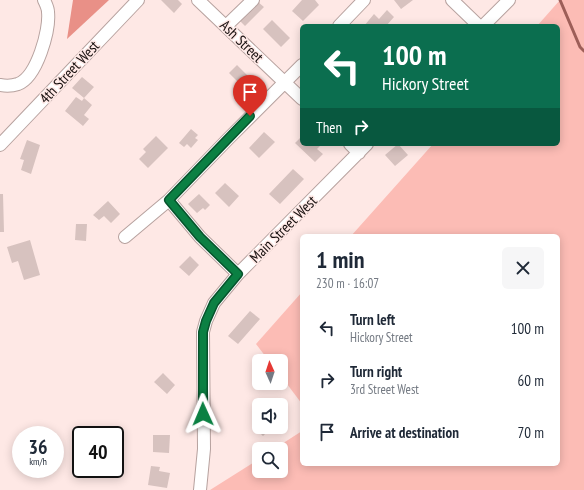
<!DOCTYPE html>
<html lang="en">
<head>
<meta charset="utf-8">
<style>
  :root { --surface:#fff; --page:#f6f6f7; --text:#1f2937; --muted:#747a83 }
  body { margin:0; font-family:"PT Sans Narrow",sans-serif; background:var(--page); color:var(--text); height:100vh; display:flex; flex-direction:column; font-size:15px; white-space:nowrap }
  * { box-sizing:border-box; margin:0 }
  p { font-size:13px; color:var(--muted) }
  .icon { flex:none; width:22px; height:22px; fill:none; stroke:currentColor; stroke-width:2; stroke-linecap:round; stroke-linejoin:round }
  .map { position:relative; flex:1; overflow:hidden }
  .panel { position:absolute; left:300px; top:234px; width:260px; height:232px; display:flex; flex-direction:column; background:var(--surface); border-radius:6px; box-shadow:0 2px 10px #0003 }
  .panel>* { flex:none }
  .guide { position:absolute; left:300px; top:24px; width:260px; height:122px; border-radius:6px; box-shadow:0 2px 10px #0003; background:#0b6e4f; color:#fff; overflow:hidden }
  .needle { width:26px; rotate:357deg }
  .controls { position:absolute; left:252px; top:354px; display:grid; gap:8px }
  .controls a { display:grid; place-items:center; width:36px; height:36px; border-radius:6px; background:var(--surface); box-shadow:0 2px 10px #0003; font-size:20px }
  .speed { position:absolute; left:12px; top:426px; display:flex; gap:8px; font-size:20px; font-weight:700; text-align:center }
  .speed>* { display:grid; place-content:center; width:52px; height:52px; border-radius:50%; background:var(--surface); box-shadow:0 2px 10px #0003; line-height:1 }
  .speed small { font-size:10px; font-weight:400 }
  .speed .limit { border:2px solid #111; border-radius:6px; background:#fff; color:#111 }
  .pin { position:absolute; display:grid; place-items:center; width:34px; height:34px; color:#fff; margin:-41px -17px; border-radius:50% 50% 50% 0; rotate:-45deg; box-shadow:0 0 4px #0007 }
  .pin .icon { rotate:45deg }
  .me { position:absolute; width:44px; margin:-22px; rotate:359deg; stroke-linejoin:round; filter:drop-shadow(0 0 3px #0008) }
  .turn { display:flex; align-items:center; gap:14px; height:84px; padding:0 16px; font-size:18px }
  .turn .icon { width:52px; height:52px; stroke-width:2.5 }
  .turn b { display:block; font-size:28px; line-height:34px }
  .then { display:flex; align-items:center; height:38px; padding:0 16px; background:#0003; gap:8px; font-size:15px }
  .round { display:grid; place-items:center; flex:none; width:42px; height:42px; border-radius:6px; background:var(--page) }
  .summary { display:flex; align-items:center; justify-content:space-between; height:68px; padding:0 16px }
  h1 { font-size:24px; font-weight:700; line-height:30px }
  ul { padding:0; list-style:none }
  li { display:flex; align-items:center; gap:12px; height:52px; padding:0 16px }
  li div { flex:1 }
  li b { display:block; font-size:15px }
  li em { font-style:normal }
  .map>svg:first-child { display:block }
</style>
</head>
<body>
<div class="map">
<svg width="584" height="490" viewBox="0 0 584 490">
  <rect width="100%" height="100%" fill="#fee8e5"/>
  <path fill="#fcbcb5" d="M560,0H584V490H210L259,459V471H281V449H274L302,431V464H558V236H351L433,144H558V26H537Z
    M302,292V404L281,376V361H269L256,344Z"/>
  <path fill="#e99087" d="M73,0H109L67,39Z"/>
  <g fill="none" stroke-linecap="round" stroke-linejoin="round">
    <path stroke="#9d5e58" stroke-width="3" d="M560,0L580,47L584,51"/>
  </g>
  <path fill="#d7c2bf" d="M161,0H178L182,4L174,13Z
    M302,0H315L319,5L303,21L292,11Z
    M394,0H413L401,9Z
    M258,2L264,7L245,26L237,18Z
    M387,10L394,17L386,26H364L374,14L379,19Z
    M272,20L290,38L281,47L263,29Z
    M237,65L248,76L240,84L229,73Z
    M82,77L94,87L84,98L72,88Z
    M76,97L82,101L84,98L92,105L84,115L89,119L83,126L65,111Z
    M191,129L198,135L195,138L198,140L191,148L187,144L184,147L179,143Z
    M264,132L275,142L259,158L249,148Z
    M156,136L168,148L148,168L139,159L146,152L143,149Z
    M302,136V144L321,145L317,149L323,154L315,162L295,143Z
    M27,140L40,145L31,174L21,170L24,160L20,159Z
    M398,144L408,155L395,166L385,155Z
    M293,169L304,179L280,204L269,194Z
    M225,183L239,196L229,207L215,193Z
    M0,194H3L4,232H0Z
    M199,194L210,205L205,210L203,208L197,213L188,204Z
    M108,201L120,214L111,223L104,216L99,220L93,215Z
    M76,224H87L86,241L75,240Z
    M30,240L40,275L24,280L18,261L12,263L7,247Z
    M190,256L199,265L189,276L179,267Z
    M250,311L260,319L238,344L228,336Z
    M163,373L175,385L167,394L154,382Z
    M259,417V427H272L263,436L252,425Z
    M153,435H170L169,453L153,452Z
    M151,466L160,467L159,471L170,473L167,488L148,485Z"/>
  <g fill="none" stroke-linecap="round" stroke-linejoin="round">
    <g stroke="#b7a29f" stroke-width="14">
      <path id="minor" d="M198,0L302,99
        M452,0L479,26
        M226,26L253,0
        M339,26L364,0
        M483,26L509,0
        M0,85C6,86 12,86 18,84C37,77 50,30 48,12C48,8 46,4 44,0
        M350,144L359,153
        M0,145L138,0
        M169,200L200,237L238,274
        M125,237L169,200L228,139L302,65
        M200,490L204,449L203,332L206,321L214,303L238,274L367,144"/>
    </g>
    <use href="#minor" stroke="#fff" stroke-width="12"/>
  </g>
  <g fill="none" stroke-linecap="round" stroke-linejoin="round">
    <g stroke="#07532c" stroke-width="10">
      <path id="route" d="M203,414V332L206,321L214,303L238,274L200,237L169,200L250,116"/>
    </g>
    <use href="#route" stroke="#0b8043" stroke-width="7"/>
  </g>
  <g text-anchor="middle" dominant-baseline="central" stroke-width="3" stroke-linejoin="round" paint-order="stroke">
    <g font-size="15" fill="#160f0e" stroke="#fee8e5">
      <text transform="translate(242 41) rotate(44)">Ash Street</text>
      <text transform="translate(69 72) rotate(-47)">4th Street West</text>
      <text transform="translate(283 229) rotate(-45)">Main Street West</text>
    </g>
  </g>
</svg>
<div class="controls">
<a><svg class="needle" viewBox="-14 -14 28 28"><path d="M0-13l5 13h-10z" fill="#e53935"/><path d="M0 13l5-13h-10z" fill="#747a83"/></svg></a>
<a><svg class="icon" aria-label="sound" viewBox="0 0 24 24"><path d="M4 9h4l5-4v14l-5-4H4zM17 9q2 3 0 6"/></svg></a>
<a><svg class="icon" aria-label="search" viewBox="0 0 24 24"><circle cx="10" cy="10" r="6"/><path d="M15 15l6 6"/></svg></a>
</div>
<div class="speed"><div>36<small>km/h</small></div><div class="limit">40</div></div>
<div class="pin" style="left:250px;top:116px;background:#d93025"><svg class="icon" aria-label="arrive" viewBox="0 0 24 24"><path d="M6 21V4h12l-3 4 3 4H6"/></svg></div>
<svg class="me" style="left:203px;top:414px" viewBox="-20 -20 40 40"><path d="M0-17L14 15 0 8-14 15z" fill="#0b8043" stroke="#fff" stroke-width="4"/></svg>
<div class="guide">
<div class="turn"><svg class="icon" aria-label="left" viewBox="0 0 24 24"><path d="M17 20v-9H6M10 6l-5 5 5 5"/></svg><div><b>100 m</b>Hickory Street</div></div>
<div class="then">Then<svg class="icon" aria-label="right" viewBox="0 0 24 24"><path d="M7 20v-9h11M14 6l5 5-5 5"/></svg></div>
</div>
<section class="panel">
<div class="summary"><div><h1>1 min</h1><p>230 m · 16:07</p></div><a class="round"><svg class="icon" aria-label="close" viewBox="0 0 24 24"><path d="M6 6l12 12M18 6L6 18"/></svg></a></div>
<ul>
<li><svg class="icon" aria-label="left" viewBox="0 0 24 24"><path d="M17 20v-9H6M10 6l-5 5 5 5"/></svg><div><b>Turn left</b><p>Hickory Street</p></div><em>100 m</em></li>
<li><svg class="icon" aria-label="right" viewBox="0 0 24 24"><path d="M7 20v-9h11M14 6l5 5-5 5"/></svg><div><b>Turn right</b><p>3rd Street West</p></div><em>60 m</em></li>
<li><svg class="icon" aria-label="arrive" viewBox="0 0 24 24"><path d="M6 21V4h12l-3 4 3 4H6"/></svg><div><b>Arrive at destination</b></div><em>70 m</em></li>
</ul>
</section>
</div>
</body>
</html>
